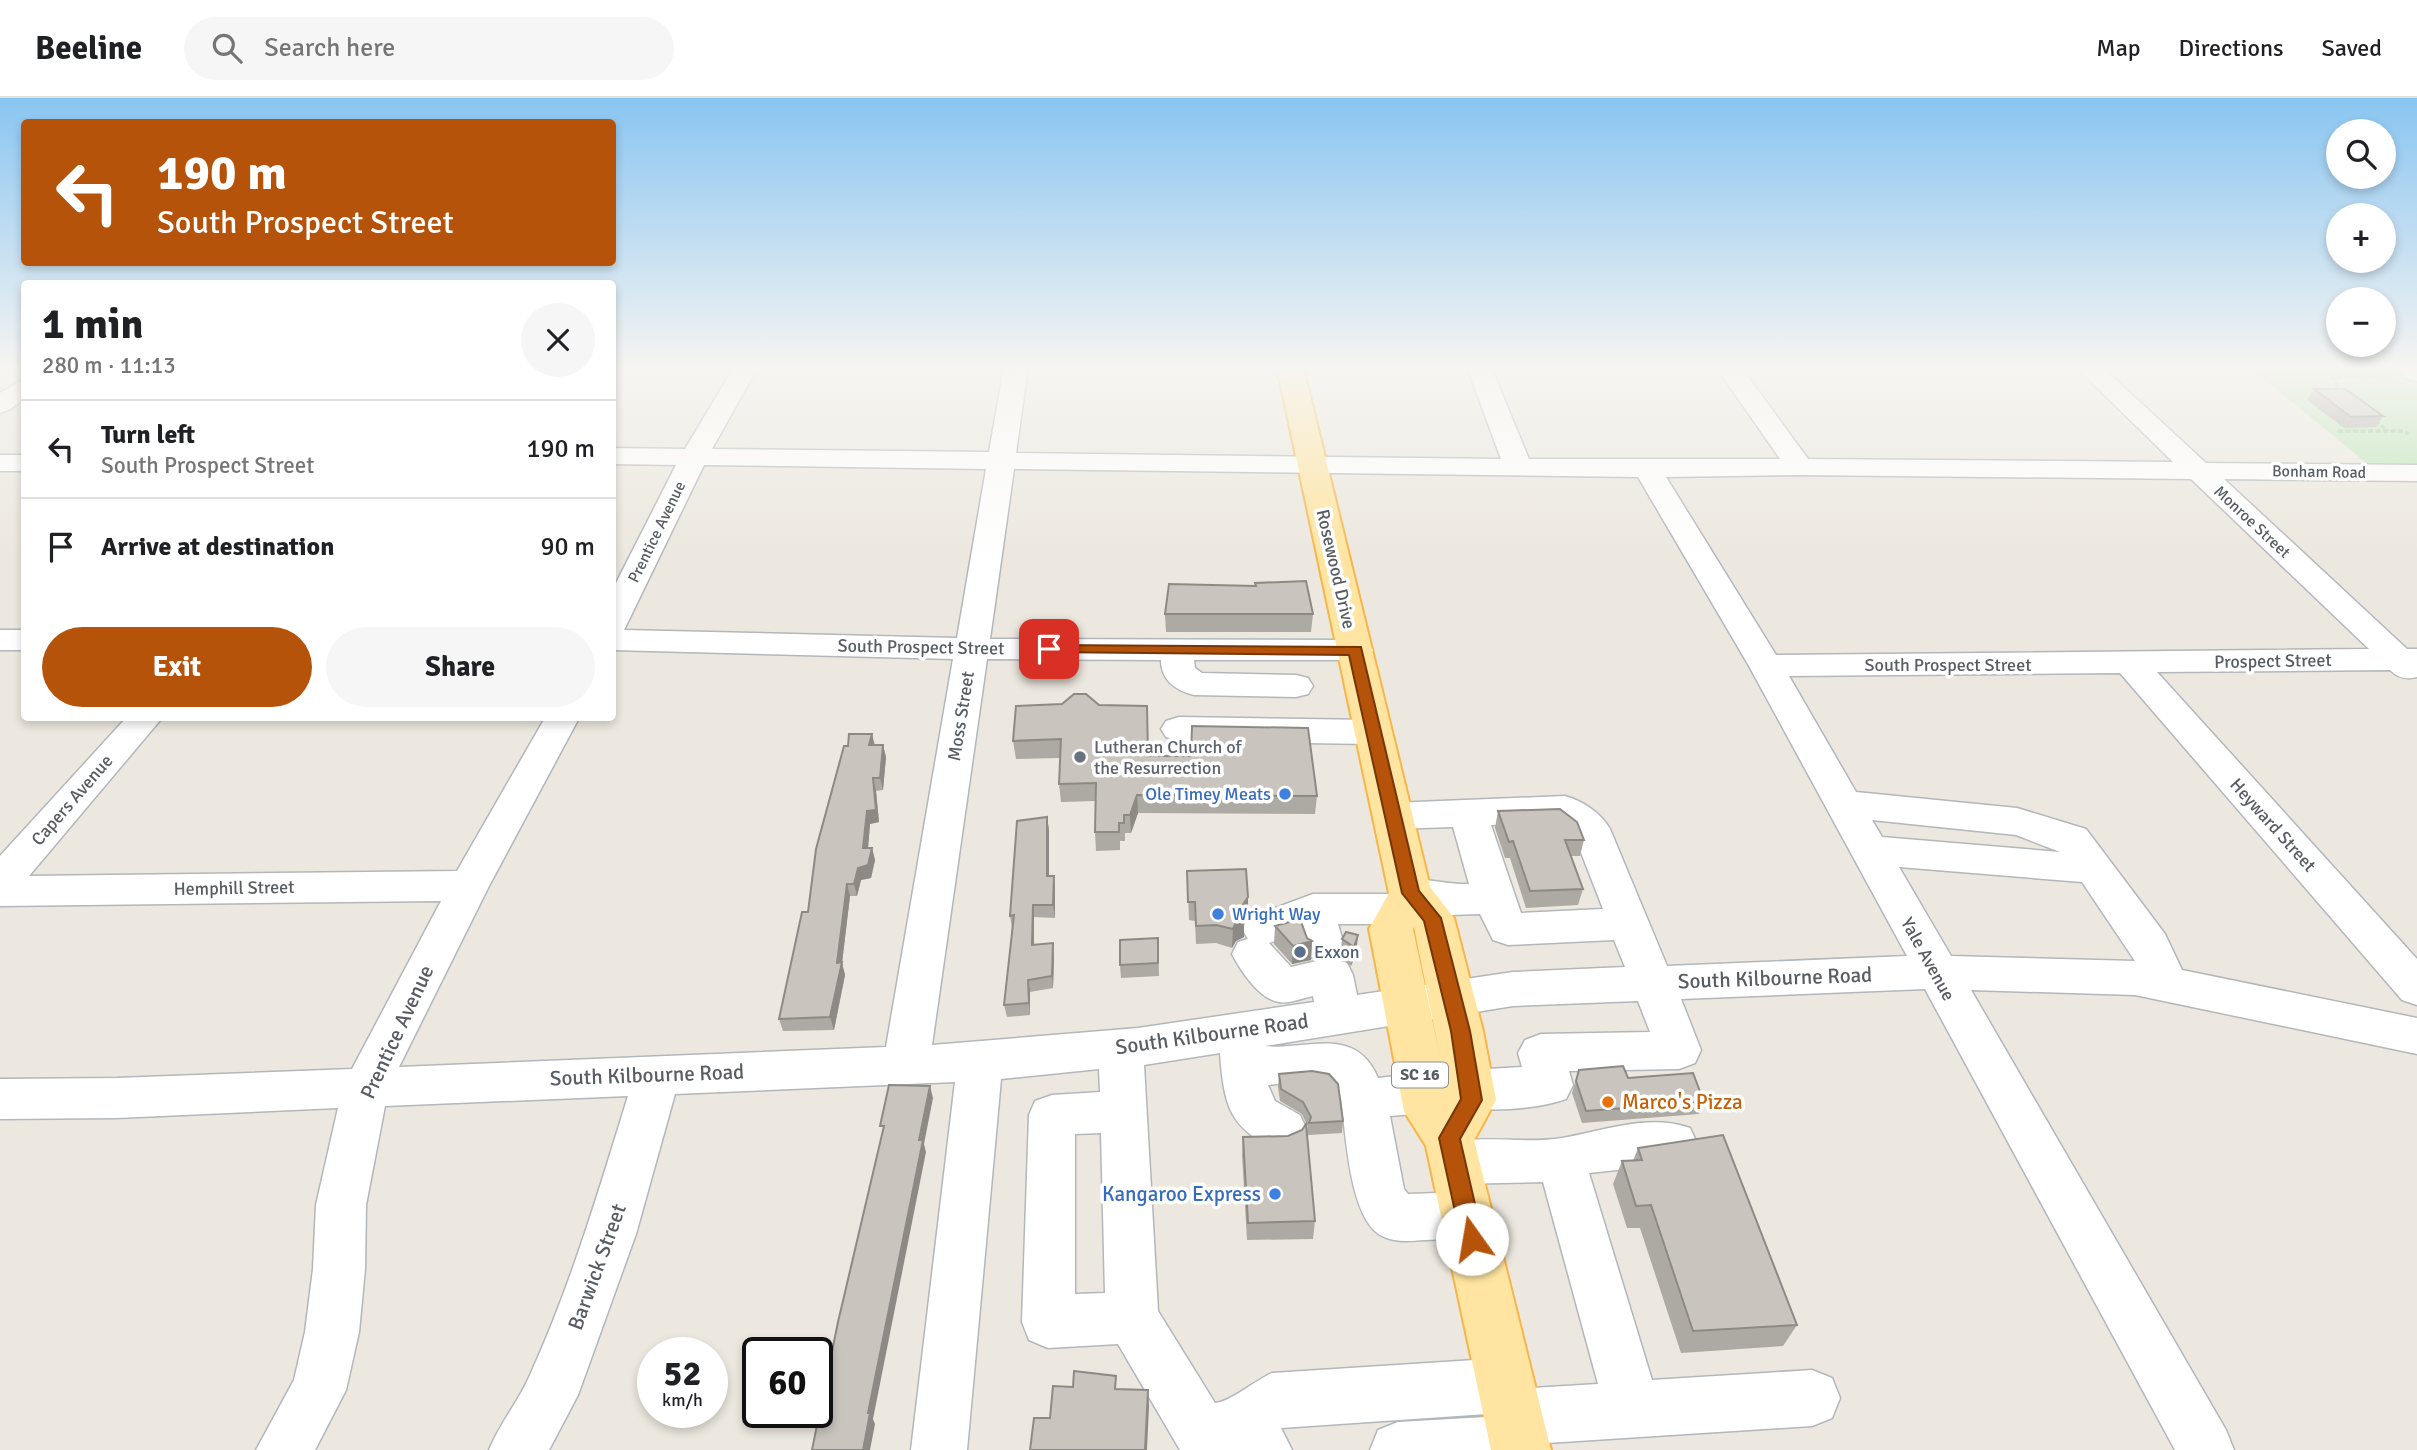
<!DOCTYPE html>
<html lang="en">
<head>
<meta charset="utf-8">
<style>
  :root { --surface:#fff; --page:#f6f6f6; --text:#202124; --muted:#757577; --line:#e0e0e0; --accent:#b45309 }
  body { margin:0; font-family:Signika,sans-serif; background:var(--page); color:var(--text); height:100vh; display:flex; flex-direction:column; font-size:26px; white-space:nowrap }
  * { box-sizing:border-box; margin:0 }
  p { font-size:23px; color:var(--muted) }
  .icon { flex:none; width:38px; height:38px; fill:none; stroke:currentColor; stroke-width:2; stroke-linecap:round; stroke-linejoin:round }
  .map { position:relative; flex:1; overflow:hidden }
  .panel { position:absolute; left:21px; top:182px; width:595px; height:441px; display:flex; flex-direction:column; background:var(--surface); border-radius:7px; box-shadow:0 4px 10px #0003 }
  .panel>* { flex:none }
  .hud { position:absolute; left:21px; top:21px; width:595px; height:147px; border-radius:7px; box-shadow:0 4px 10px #0003; background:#b45309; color:#fff; overflow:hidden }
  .tools { position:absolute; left:2326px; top:21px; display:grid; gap:14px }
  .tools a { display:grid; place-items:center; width:70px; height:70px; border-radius:50%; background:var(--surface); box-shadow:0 4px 10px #0003; font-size:35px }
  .speed { position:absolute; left:637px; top:1239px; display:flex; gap:14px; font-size:35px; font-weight:700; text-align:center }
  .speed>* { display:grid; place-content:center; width:91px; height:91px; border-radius:50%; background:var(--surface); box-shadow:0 4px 10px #0003; line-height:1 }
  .speed small { font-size:18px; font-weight:400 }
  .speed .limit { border:4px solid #111; border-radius:10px; background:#fff; color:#111 }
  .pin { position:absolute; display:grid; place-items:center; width:60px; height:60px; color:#fff; margin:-30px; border-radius:14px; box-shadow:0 4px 10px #0006 }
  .me { position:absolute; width:77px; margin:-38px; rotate:347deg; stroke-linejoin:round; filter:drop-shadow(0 0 5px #0008) }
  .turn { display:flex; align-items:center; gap:24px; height:147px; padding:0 21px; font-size:32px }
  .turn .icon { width:91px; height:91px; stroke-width:2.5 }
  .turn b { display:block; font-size:49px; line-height:60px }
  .round { display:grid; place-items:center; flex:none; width:74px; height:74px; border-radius:37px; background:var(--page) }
  .overview { display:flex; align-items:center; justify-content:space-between; height:119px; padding:0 21px }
  h1 { font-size:42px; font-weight:800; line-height:52px }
  .cta { display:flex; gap:14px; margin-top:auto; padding:14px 21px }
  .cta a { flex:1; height:80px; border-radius:42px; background:var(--accent); color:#fff; font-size:28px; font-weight:800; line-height:80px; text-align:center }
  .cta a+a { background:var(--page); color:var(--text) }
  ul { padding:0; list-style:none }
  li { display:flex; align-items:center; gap:21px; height:98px; padding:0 21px; border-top:2px solid var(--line) }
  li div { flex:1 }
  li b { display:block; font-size:26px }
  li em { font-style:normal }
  header { display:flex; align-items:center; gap:42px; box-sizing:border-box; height:98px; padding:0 35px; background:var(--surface); border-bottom:2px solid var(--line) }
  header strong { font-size:33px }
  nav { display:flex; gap:38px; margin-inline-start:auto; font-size:24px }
  .search { width:490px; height:63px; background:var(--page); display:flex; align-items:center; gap:18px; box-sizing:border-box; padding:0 24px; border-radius:38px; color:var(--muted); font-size:26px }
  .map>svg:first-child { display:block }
</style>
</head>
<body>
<header>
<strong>Beeline</strong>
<div class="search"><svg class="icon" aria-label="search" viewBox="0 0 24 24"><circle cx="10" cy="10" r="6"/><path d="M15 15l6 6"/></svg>Search here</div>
<nav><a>Map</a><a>Directions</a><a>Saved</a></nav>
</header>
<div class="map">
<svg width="2417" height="1352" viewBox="0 0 2417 1352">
  <rect width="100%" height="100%" fill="#ece8df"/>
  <path fill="#bee6b9" d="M2249,269H2394L2417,285V367H2369Z"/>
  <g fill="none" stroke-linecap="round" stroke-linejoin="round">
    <g stroke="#b2b7bb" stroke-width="3">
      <path id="minor" d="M734,269H758L712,351L989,354L1004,269H1028L1016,355L1501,361L1467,269H1491L1529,361H1780L1716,269H1741L1808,361L2173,364L2076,269H2102L2206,365L2417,367V383L2224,381L2407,551H2417V579C2406,582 2398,580 2390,572L2157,574L2417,861V907L2402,902L2120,575L1789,578L1856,694L2017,710L2086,731L2165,836L2182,872L2417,920V956L2135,897L1971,892L2226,1332L2234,1352H2175L1925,891L1681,901L1701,952L1695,965L1679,971L1569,973L1573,987L1566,1001C1538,1011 1482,1016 1454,1006L1447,992L1454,978L1470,972L1522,969L1518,955L1525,942L1541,936L1650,934L1638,903L1513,908L1265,948C1306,953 1355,926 1378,980L1425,975L1441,981L1448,995L1441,1009L1425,1015L1390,1018L1404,1091L1408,1096L1466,1094L1484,1101L1491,1117L1484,1133C1464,1141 1446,1141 1425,1142C1410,1143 1396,1145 1382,1138C1349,1121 1346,1035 1341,1001C1330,972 1295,985 1268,987L1275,1003L1300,1017L1307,1032L1300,1047L1283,1053C1229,1033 1224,1008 1220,955L1144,967L1158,1213L1215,1305C1230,1304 1256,1282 1272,1275L1506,1260L1525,1268L1532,1290L1598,1286L1543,1084L1455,1086L1438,1079L1431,1064L1438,1049C1477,1034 1521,1047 1562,1040C1603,1033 1649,1015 1690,1030L1697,1045L1690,1060L1673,1066L1589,1075L1652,1282L1812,1272L1832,1280L1840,1300L1832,1320L1812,1328L1547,1345L1544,1352H1370L1378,1332L1398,1324L1486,1319L1487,1316L1281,1330L1292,1352H1180L1118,1246L1048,1250L1029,1242L1022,1224L1029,1017L1035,1003L1052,997L1100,994L1099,971L1001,981L967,1352H911L955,984L675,996L636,1136L578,1297L549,1352H489C500,1325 519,1303 530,1277C571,1187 599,1092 628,998L385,1008L366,1107L365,1171L359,1234L346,1292L315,1352H256L294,1282L305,1234L313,1171L316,1107L338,1010L117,1020L0,1021V981L117,980L352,971L441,803L0,808V758L126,620H162L29,778L457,773L545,620H579L489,788L399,969L886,949L953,561L612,552V493L676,367L612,366V350L685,351ZM704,367L986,371L957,540L624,532ZM1014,371L1638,379L1749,568L1907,858L1667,868L1610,731C1601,715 1583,703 1565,698L1392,705L1379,709L1373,718L1379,727L1392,731L1453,729L1469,786C1444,787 1419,777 1396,784L1390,796H1313L1248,820L1242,831L1248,841L1238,844L1232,856C1241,873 1259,901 1279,904C1289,906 1303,900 1313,898L1314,904L1138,930L932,947L987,561L1161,562C1161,582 1175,592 1194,597L1296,599L1308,596L1313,588L1308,580L1296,577L1202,575L1195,570L1194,562H1356L1368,559L1373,552L1368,545L1356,542L990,541ZM1800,377L2191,381L2369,551L1776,557L1666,379ZM1872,722L2016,737L2060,754L1882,739ZM1557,725L1575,739L1603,811L1521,815L1491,727ZM1899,769L2082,784L2135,863L1951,858ZM1422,812L1450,817L1480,816L1493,842L1508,847L1614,842L1625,869L1513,874L1357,897L1353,877L1347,865L1332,860L1338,858L1344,847L1338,826H1402L1416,822ZM1299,834L1308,858L1321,862L1291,869L1269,845ZM1101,1035L1105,1195L1075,1196V1036Z
        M2395,269H2417V283L2408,281Z
        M24,281V301L9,312L0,315V295Z
        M0,357H24V373H0Z
        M0,532H24V552H0Z
        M1179,619L1373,622L1386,626L1391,634L1386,642L1373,646L1179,643L1166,639L1161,631L1166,623Z"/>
    </g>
    <g stroke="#f8b54c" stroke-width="4">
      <path id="major" d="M1277,269H1303L1430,789L1454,820L1483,933L1496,1002L1474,1042L1551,1352H1491L1426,1048L1404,1013L1369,831L1389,795ZM1414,829L1441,963L1413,831Z"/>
    </g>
    <path stroke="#94c99d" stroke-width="3.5" stroke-dasharray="5 2.5" stroke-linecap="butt" d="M2341,296L2333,279H2391
      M2375,323L2388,333
      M2338,333H2404L2408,336"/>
    <use href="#minor" fill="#fff" fill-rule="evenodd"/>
    <use href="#major" fill="#ffe5a1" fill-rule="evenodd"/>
  </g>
  <path fill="#ada9a3" d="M2314,291L2383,318L2376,329L2344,330L2307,302Z
    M1255,485L1313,516L1311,534H1166L1165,516L1255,488Z
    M1062,606L1148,658L1317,698L1315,716L1138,715L1131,735H1125V743H1120V752L1096,753L1095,734V703L1061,704L1059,686L1060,660L1016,661L1013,643Z
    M872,636L874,647H883L886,659L883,692L876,693L879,724L870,726L868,750H872L875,762L871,780L861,782L857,798H850L842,865L845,877L834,932L783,933L779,921L808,814L848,648Z
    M1498,713L1584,742L1580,758H1571L1583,791L1578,807L1526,810L1510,760H1505L1495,730Z
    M1047,719L1049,732V778H1054L1055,790V820L1034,819V847L1054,858L1053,890L1030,894V917L1007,919L1004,907L1012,830L1010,818Z
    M1187,773L1248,817L1244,822V839L1236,843L1232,850L1216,845L1196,846L1195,823L1189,822Z
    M1275,828L1312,843L1311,862L1292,866L1274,846Z
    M1358,837L1356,856L1351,868L1340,860L1342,841Z
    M1158,840L1159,878L1121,880L1120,867Z
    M1579,972L1628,980L1704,1004L1699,1016L1582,1025L1572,995Z
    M1279,976L1343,1023L1342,1035L1308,1037V1029L1302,1016L1280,1003L1278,989Z
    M1243,1039L1315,1123L1313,1141L1247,1142L1242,1057Z
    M1638,1050L1797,1227L1783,1248L1681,1255L1640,1130H1627L1613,1086L1622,1063H1633Z"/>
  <path fill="#8d8a85" d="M872,636L875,648L869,647Z
    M883,647L886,659L883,692L880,680Z
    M873,680L876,693L879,724L870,726L867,762L863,750L867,713Z
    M1137,697L1138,715L1131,735L1130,717Z
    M1047,719L1049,732V791L1047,778Z
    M872,750L875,762L871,780L861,782L857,798L854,786L858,770Z
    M1054,778L1055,790V820L1053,807Z
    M847,786L850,798L842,865L845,877L834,932L830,919Z
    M1248,799V817L1244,822V839L1236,843L1232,850L1233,831L1240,811Z
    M1033,807L1034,819V860L1032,847Z
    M1358,837L1356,856L1351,868L1354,849Z
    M1312,843L1311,862L1292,866L1293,848Z
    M1053,845L1054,858L1053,890L1052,878Z
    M1028,882L1030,894V917L1029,905Z
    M930,988L933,1000L924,1046L926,1054L873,1321L875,1326L870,1352H863L868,1315Z
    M1148,1292L1149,1308L1147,1352H1145Z"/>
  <path fill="#c9c5be" stroke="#8d8a85" stroke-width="2" d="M2314,291H2345L2383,318L2351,319Z
    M1306,483L1313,516H1165L1169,486L1256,488L1255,485Z
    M1074,596H1086L1099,607L1147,608L1148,658H1191L1192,628L1308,630L1317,698L1137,697L1130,717H1124V725H1119V734H1095L1096,685L1059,686L1061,641L1013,643L1016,608L1062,606Z
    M849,636H872L869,647H883L880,680H873L876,712L867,713L863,750H872L868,767L858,770L854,786H847L837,865L842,864L830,919L779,921L802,814H808L816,751L844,648H848Z
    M1560,711L1577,724L1584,742H1565L1583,791L1530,793L1513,743L1509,744L1498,713Z
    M1047,719V778H1054L1053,807H1033L1032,847L1053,845L1052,878L1028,882L1029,905L1004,907L1014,817L1010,818L1017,723Z
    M1246,771L1248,799L1240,811L1245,821L1236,824L1233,831L1216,827L1196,828L1195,804H1188L1187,773Z
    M1300,821L1307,840L1312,843L1293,848L1275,828Z
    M1346,834L1358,837L1354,849L1342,841Z
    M1158,840V865L1120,867V842Z
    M1623,968L1628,980L1693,975L1704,1004L1586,1013L1576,983L1579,972Z
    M1312,973L1329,976L1338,986L1343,1023L1309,1025L1311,1019L1303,1004L1281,991L1279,976Z
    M889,987L930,988L919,1042H923L868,1315H870L863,1352H812L838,1224L884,1028H880Z
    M1306,1026L1315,1123L1248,1125L1243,1039L1288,1038L1302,1032Z
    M1723,1037L1797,1227L1693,1233L1651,1107L1636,1108L1622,1063L1642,1062L1638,1050Z
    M1074,1273L1116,1278L1115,1291L1148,1292L1145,1352H1030L1034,1320H1050L1053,1288L1073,1289Z"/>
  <linearGradient id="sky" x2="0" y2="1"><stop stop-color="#89c5f1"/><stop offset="0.59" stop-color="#f6f5f1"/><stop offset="1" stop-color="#f6f5f1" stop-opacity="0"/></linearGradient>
  <rect width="2417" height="458" fill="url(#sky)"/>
  <path fill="#b45309" stroke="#753606" stroke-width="2" d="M1049,547L1361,549L1419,793L1441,820L1470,933L1482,1002L1460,1041L1483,1141L1480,1148L1472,1151L1464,1148L1461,1141L1439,1040L1461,1001L1451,933L1424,823L1402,795L1349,557L1044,554V548Z"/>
  <circle fill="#6b7280" stroke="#fff" stroke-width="2.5" cx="1080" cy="659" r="7"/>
  <g fill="#3f7fe0" stroke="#fff" stroke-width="2.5">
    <circle cx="1285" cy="696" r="7"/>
    <circle cx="1218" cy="816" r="7"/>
    <circle cx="1275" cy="1096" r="7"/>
  </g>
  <circle fill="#5c6f8a" stroke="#fff" stroke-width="2.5" cx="1300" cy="854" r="7"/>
  <circle fill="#e8710a" stroke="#fff" stroke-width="2.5" cx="1608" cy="1004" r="7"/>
  <g text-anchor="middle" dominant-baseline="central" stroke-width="7" stroke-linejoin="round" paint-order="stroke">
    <g font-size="16" fill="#585d61" stroke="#fff">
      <text transform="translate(2319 374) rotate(1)">Bonham Road</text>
      <text transform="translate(2252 424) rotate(43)">Monroe Street</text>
      <text transform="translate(657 434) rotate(-64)">Prentice Avenue</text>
    </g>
    <rect fill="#fff" stroke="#8a8e90" stroke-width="2" x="1392" y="964.5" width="56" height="25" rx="5"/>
    <g font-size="16" font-weight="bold" fill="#585d61">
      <text x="1420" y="977">SC 16</text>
    </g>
    <g font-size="18" fill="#585d61" stroke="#fff">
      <text transform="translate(1336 471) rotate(77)">Rosewood Drive</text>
      <text transform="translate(921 549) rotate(1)">South Prospect Street</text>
      <text transform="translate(2273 563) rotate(-1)">Prospect Street</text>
      <text x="1948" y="567">South Prospect Street</text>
      <text transform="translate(961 618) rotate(-81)">Moss Street</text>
      <text transform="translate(72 702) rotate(-49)">Capers Avenue</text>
      <text transform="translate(2273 727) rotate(48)">Heyward Street</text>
      <text transform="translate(234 790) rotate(-1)">Hemphill Street</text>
      <text transform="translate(1928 861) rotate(61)">Yale Avenue</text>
    </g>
    <g font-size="18" fill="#5b616d" stroke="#fff" text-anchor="start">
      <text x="1094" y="649">Lutheran Church of<tspan x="1094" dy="21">the Resurrection</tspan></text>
    </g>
    <g font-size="18" fill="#366cbe" stroke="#fff" text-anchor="end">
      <text x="1271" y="696">Ole Timey Meats</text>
      <text x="1232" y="816" text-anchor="start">Wright Way</text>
    </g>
    <g font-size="18" fill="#4e5e75" stroke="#fff" text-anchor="start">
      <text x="1314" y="854">Exxon</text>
    </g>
    <g font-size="21" fill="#585d61" stroke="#fff">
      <text transform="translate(1775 880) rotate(-2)">South Kilbourne Road</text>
      <text transform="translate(397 934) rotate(-65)">Prentice Avenue</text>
      <text transform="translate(1212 936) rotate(-8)">South Kilbourne Road</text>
      <text transform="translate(647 977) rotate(-2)">South Kilbourne Road</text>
      <text transform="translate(597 1169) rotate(-70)">Barwick Street</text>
    </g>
    <g font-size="21" fill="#c56008" stroke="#fff" text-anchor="start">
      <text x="1622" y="1004">Marco's Pizza</text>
    </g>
    <g font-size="21" fill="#366cbe" stroke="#fff" text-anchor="end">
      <text x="1261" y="1096">Kangaroo Express</text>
    </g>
  </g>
</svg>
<div class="tools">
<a><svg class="icon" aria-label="search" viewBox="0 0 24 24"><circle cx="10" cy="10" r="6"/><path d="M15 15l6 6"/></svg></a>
<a>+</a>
<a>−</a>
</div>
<div class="speed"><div>52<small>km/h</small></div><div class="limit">60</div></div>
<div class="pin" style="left:1049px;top:551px;background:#d93025"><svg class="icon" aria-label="arrive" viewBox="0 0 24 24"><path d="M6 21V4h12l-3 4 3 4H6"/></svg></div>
<svg class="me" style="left:1472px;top:1141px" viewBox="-20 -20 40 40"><circle r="19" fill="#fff"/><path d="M0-13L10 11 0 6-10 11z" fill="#b45309"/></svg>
<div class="hud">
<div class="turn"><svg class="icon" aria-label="left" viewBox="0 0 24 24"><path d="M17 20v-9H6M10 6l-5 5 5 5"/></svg><div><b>190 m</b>South Prospect Street</div></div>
</div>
<section class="panel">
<div class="overview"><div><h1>1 min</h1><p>280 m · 11:13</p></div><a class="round"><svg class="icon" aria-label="close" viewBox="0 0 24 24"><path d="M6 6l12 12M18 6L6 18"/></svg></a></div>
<ul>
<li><svg class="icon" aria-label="left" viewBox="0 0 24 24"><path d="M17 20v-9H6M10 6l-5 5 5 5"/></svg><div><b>Turn left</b><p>South Prospect Street</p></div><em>190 m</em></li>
<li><svg class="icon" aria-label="arrive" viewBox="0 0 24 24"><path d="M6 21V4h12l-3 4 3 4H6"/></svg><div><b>Arrive at destination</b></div><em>90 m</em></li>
</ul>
<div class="cta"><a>Exit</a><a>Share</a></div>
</section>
</div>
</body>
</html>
